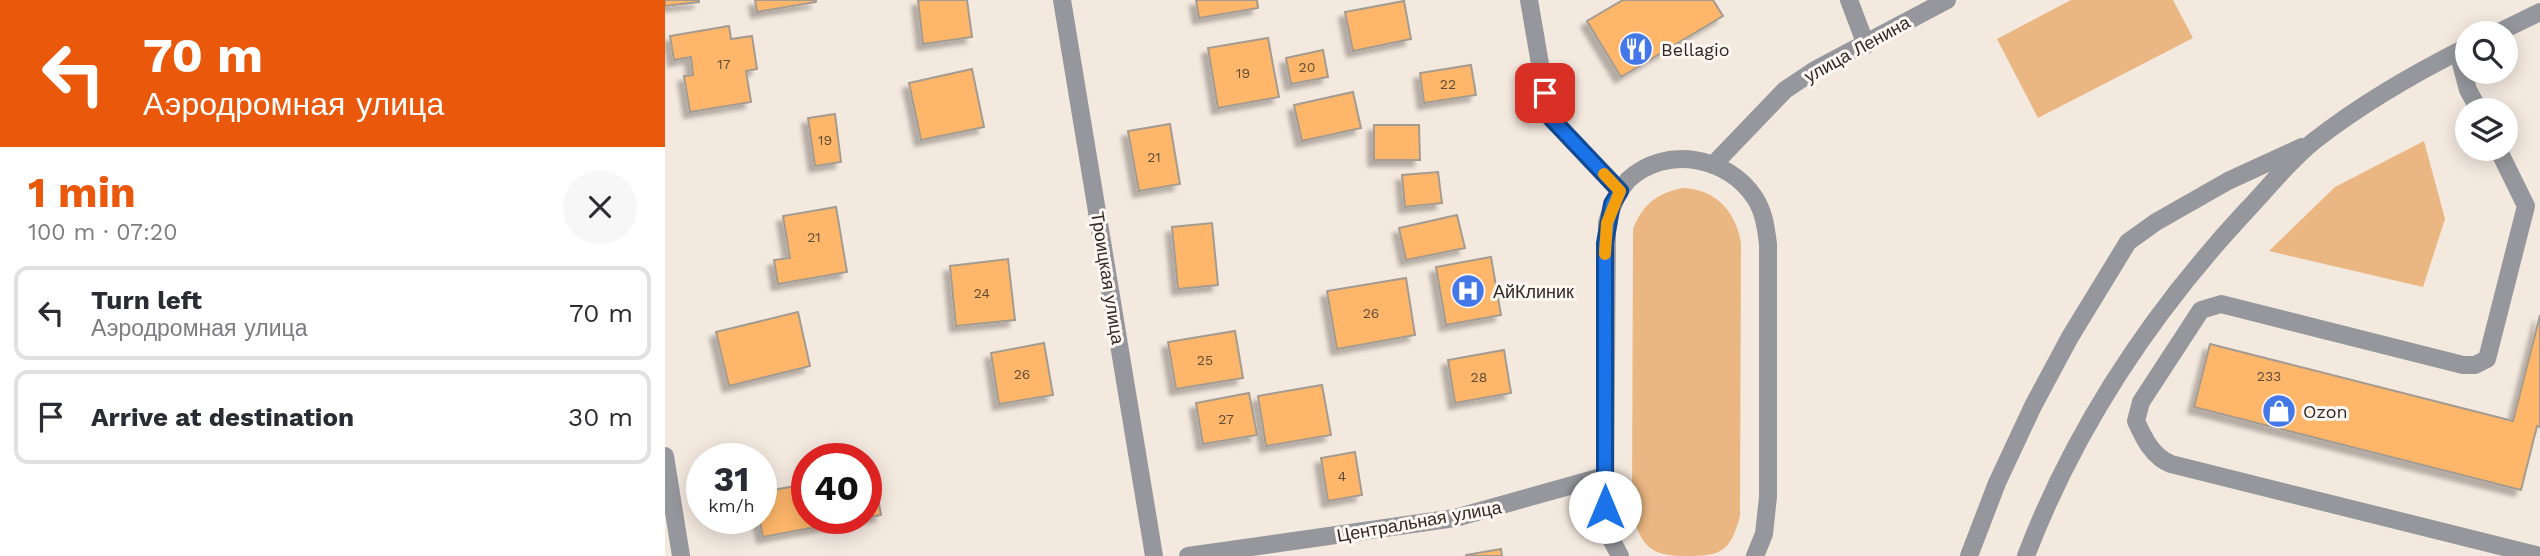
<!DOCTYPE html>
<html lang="en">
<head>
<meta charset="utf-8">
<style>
  :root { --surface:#fff; --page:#f7f7f7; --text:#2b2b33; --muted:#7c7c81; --line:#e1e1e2; --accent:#ea580c }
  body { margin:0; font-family:"Work Sans",sans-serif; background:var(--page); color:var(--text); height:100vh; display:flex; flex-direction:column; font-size:26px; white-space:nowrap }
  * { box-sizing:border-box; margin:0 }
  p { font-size:23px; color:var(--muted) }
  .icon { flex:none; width:38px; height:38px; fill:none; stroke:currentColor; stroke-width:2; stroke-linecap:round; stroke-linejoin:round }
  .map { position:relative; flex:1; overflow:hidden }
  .details { display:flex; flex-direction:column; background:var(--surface); width:665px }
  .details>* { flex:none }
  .banner { background:#ea580c; color:#fff; overflow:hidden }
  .tools { position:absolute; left:1790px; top:21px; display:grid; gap:14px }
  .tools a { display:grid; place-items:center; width:63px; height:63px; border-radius:50%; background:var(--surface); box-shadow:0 4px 18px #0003; font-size:35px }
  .speed { position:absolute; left:21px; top:443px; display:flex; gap:14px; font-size:35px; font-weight:700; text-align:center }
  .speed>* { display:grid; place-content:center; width:91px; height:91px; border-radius:50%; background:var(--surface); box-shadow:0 4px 18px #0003; line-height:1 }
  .speed small { font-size:18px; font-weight:400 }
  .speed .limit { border:10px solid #d22; background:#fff; color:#111 }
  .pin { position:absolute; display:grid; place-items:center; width:60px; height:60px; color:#fff; margin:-30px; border-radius:14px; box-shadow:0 4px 10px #0006 }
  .me { position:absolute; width:77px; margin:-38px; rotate:0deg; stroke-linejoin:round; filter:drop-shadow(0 0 5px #0008) }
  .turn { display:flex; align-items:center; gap:24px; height:147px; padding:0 28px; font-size:32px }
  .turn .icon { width:91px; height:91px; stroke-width:2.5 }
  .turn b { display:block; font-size:49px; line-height:60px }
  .round { display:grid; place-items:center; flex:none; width:74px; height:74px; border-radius:37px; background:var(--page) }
  .summary { display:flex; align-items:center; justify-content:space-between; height:119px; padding:0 28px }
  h1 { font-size:42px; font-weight:700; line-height:52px; color:var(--accent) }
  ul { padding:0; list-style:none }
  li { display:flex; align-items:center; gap:21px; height:94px; margin:0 14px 10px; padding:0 14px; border:4px solid var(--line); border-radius:14px }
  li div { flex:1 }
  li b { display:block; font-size:26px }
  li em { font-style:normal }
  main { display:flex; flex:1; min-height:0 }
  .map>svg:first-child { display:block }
</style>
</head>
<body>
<main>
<section class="details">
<div class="banner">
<div class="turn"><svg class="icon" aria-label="left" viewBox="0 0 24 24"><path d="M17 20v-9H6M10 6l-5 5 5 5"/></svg><div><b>70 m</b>Аэродромная улица</div></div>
</div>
<div class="summary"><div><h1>1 min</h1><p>100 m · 07:20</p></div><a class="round"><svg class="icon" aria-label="close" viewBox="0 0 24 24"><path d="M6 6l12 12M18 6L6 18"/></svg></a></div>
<ul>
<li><svg class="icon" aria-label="left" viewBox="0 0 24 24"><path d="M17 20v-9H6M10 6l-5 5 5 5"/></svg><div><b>Turn left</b><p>Аэродромная улица</p></div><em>70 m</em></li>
<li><svg class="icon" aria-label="arrive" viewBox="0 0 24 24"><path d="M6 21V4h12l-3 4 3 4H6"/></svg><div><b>Arrive at destination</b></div><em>30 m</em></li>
</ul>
</section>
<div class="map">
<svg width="1875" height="556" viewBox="0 0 1875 556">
  <defs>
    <filter id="shadow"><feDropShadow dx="-6" dy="6" stdDeviation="2" flood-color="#0004"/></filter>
  </defs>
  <rect width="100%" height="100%" fill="#f4e9df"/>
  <path fill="#eab682" d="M1406,0H1508L1528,38L1373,118L1332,39Z
    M1759,141L1780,219L1758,287L1604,251L1670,187Z
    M1018,188C1051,189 1071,212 1076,243L1075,516C1065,552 1057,556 1021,556C986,556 977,547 967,514L968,229C978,204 992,193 1018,188Z"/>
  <path fill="#fdb66a" stroke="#a49b91" stroke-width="2" filter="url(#shadow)" d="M0,0H34V2L0,6Z
    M90,0H151V2L92,12Z
    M253,0H302L307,37L258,44Z
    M531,0H592L593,8L534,18Z
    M958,0H1048L1058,16L956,77L922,21Z
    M739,1L746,39L688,51L680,12Z
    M64,26L66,39L87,36L92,69L81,71L86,102L25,112L19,76L28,75L26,57L9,60L5,36Z
    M603,38L614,97L553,108L543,48Z
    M658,50L663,77L626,84L621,58Z
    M806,65L811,95L759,103L755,73Z
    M307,69L319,127L256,140L244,83Z
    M688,92L696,128L637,141L629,105Z
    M170,114L176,162L150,166L143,118Z
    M505,124L515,184L474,191L463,131Z
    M709,125H754L755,160H709Z
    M773,172L777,203L740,207L737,175Z
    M171,207L182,272L113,284L109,260L125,258L118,216Z
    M792,215L800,248L741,260L734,228Z
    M547,223L553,285L513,289L507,227Z
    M826,257L836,315L781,325L771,267Z
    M343,259L350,320L291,326L285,266Z
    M741,278L750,335L672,349L662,291Z
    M133,312L145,366L64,386L51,332Z
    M1875,315V427L1872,426L1856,490L1529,407L1545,344L1848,421Z
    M570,331L578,378L511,389L503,342Z
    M379,343L388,395L334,404L326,353Z
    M839,350L846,393L790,403L783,360Z
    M657,385L666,435L601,446L593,396Z
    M584,393L592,435L538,444L531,403Z
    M690,452L697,495L663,501L656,458Z
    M208,471L216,515L201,518V472Z
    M142,484V518H199L98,537L94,518L96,492Z
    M836,549L837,556H801V555Z"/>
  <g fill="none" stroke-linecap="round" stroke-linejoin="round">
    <path stroke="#95979c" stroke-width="18" d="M397,0L489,556
      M864,0L884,116L955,191
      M1184,0L1201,45
      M1832,33L1875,12
      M1793,52L1803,90L1814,110
      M1833,149L1861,206L1822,359L1810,365H1798L1556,304L1536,310L1476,402L1471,421C1479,439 1488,457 1506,464L1875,556
      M1048,165L1120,90L1150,70L1282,0
      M0,456L16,556
      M523,556L790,518L940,476
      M955,556L946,539L940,507L942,223C946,208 952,192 963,180C1000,145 1063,156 1090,198C1099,212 1101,228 1103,244V497L1099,534L1090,556
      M1304,556L1332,483L1368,406L1405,337L1463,242L1491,222L1563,181L1637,147
      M1361,556C1411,425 1487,312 1582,210C1604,187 1624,161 1649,141C1695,105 1750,73 1802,47"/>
  </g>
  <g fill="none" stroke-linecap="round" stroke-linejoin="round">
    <g stroke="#114b97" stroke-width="18">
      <path id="route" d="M880,93L884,116L955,191L947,204L940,243V507"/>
    </g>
    <use href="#route" stroke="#1a73e8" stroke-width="12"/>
    <path stroke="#f59e0b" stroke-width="12" d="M939,174L955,191L942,223L940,254"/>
  </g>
  <defs>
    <g id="restaurant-disc" transform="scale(1.75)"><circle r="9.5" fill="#4478e9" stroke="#fef7f1"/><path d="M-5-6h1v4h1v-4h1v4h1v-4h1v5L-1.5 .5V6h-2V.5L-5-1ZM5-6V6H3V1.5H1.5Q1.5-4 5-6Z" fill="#fff"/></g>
    <g id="hospital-disc" transform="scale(1.75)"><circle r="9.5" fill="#4478e9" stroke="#fef7f1"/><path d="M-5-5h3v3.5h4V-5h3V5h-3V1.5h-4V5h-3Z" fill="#fff"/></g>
    <g id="shop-disc" transform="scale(1.75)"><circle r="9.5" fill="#4478e9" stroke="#fef7f1"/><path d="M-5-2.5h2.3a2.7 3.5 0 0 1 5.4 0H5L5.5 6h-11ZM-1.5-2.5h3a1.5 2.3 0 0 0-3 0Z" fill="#fff"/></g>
  </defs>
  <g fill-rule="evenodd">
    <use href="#restaurant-disc" x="971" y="49"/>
    <use href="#hospital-disc" x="803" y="291"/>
    <use href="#shop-disc" x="1614" y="411"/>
  </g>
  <g text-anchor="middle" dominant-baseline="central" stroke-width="6" stroke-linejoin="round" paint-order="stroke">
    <g font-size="14" fill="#624d37">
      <text x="59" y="64">17</text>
      <text x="642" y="67">20</text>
      <text x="578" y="73">19</text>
      <text x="783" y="84">22</text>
      <text x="160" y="140">19</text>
      <text x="489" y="157">21</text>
      <text x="149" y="237">21</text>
      <text x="317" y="293">24</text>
      <text x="706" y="313">26</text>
      <text x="540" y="360">25</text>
      <text x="357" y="374">26</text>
      <text x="1604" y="376">233</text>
      <text x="814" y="377">28</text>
      <text x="561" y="419">27</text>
      <text x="677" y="476">4</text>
    </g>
    <g font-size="18" fill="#2e2a26" stroke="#fef7f1" text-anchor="start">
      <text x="996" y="49">Bellagio</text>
      <text x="828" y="291">АйКлиник</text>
      <text x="1638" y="411">Ozon</text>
    </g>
    <g font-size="18" fill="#2e2a26" stroke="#fef7f1">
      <text transform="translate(1192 49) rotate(-29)">улица Ленина</text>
      <text transform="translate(443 278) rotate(81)">Троицкая улица</text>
      <text transform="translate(754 521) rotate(-10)">Центральная улица</text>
    </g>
  </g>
</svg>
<div class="tools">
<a><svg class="icon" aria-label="search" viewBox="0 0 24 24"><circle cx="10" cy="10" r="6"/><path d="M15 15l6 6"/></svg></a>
<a><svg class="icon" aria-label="layers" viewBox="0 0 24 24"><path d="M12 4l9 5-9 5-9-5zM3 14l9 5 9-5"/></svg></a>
</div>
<div class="speed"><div>31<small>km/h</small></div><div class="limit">40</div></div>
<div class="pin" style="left:880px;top:93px;background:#d93025"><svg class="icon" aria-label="arrive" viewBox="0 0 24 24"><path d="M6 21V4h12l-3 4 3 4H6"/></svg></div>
<svg class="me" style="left:940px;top:507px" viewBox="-20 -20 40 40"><circle r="19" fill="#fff"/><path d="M0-13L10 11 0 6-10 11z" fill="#1a73e8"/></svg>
</div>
</main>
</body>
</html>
